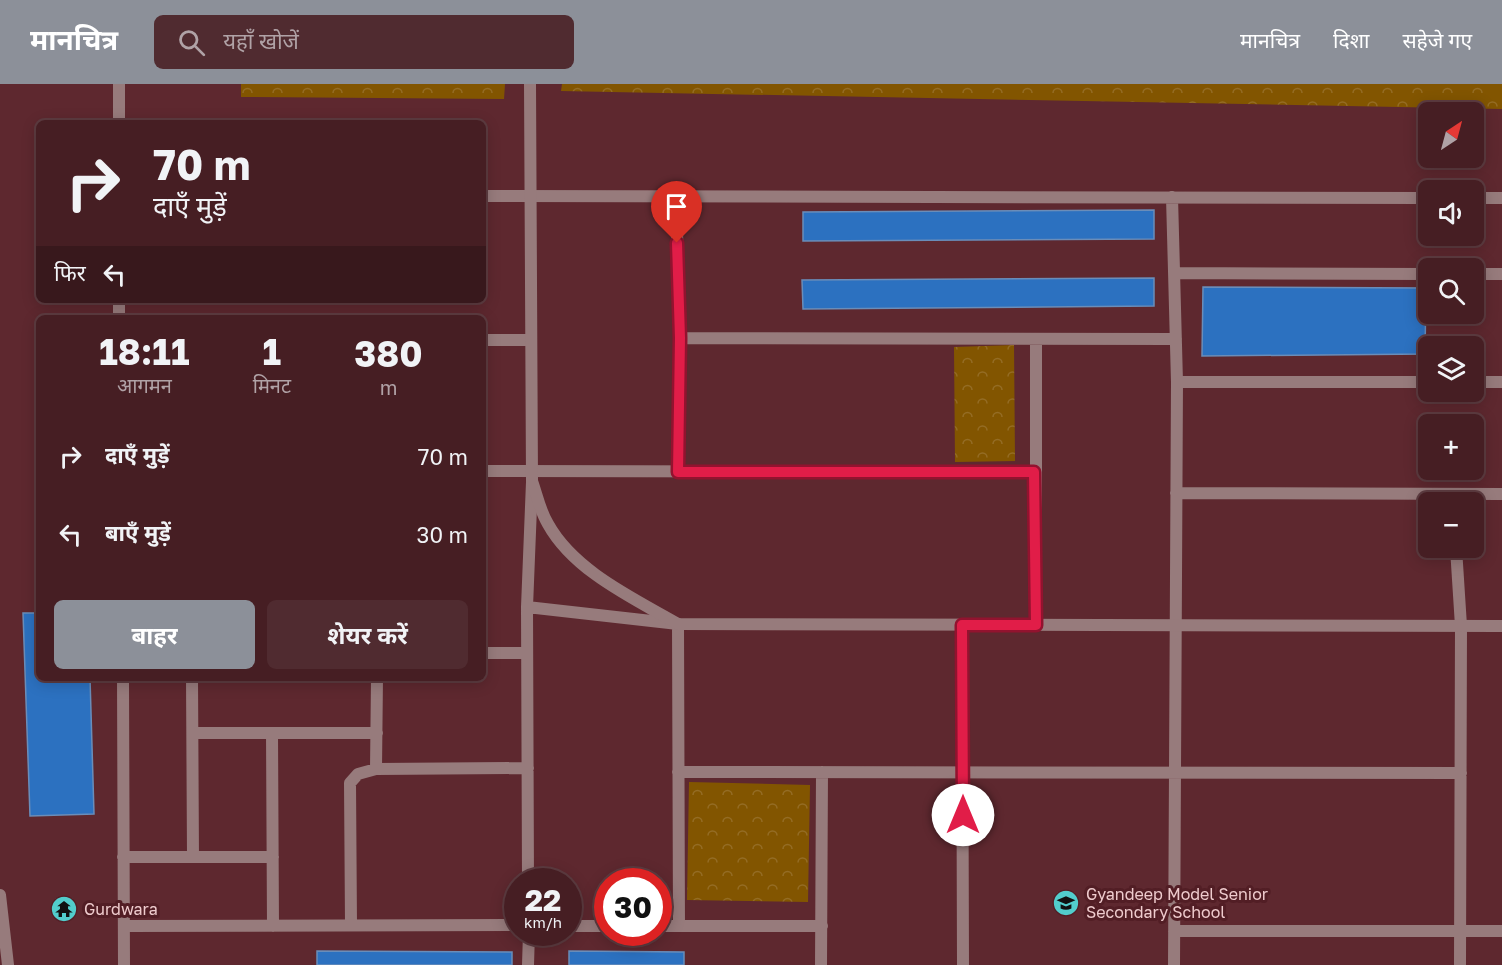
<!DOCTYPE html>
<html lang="hi">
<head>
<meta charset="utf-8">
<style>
  :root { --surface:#461e23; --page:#502b30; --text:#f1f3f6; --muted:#b0a2a6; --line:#5e3c41; --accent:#8c9099 }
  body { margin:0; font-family:"Golos Text","Noto Sans Devanagari",sans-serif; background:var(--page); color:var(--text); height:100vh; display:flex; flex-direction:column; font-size:22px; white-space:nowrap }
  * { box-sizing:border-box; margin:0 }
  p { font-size:20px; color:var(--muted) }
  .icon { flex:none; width:33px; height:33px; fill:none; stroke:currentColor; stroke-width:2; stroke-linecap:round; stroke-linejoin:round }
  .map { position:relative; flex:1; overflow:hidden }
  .side { position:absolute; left:36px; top:231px; width:450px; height:366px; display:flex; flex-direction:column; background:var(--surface); border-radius:9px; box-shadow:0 3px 15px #0003,0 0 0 2px var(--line) }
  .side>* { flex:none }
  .top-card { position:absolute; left:36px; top:36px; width:450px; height:183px; border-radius:9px; box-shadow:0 3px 15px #0003,0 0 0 2px var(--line); background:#461e23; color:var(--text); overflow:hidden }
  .needle { width:39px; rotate:36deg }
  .tools { position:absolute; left:1418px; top:18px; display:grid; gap:12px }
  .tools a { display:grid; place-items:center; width:66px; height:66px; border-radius:9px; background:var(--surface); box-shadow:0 3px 15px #0003,0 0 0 2px var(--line); font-size:30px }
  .speed { position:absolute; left:504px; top:784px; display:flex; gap:12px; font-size:30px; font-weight:700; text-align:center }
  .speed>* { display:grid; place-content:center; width:78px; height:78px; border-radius:50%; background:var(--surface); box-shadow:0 3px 15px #0003,0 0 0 2px var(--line); line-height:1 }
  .speed small { font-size:15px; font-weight:400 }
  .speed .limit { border:9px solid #d22; background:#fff; color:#111 }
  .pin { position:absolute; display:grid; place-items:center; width:51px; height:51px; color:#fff; margin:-62px -26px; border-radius:50% 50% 50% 0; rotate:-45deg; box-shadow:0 0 6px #0007 }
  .pin .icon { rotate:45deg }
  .me { position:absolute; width:66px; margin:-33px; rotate:0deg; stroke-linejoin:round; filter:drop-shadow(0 0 4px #0008) }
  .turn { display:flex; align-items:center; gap:21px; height:126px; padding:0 18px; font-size:27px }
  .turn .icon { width:78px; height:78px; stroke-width:2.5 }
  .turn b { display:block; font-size:42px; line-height:51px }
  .then { display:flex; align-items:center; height:57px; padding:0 18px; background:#0003; gap:12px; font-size:22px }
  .eta { display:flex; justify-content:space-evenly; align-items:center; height:102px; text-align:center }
  .eta b { font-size:36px; font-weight:700; line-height:42px }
  .cta { display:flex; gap:12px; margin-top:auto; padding:12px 18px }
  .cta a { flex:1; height:69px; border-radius:9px; background:var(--accent); color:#fff; font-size:24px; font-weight:700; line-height:69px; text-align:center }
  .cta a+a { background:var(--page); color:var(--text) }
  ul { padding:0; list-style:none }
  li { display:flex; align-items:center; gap:18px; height:78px; padding:0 18px }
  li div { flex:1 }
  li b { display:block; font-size:22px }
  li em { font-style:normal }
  header { display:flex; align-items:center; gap:36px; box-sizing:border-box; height:84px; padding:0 30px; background:var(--accent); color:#fff }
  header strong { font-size:28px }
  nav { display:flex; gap:33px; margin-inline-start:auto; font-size:21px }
  .search { width:420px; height:54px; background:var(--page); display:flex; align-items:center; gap:15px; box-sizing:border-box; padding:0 21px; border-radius:9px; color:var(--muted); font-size:22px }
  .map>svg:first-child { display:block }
</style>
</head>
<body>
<header>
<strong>मानचित्र</strong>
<div class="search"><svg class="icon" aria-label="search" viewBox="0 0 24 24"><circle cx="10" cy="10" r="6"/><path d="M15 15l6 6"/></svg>यहाँ खोजें</div>
<nav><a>मानचित्र</a><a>दिशा</a><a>सहेजे गए</a></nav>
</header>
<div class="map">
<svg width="1502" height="881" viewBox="0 0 1502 881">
  <defs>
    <pattern id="forest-crowns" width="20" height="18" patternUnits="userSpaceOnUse" patternTransform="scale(1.5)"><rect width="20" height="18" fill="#825500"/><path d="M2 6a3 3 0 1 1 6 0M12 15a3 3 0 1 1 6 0" fill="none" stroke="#946c24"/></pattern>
  </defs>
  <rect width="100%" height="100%" fill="#5e282f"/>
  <path fill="url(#forest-crowns)" d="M241,0H505L504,15L241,13Z
    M562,0H1502V25L561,7Z
    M1014,261L1015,377L955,378L954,263Z
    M689,698L810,701L808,818L687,816Z"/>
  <path fill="#2c71c0" stroke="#6a8db9" stroke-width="1.5" d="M1154,126V155L803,157V128Z
    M1154,194V222L803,225L802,196Z
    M1203,203L1426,204L1425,270L1202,272Z
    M23,529H39V594H90L94,730L30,732Z
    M317,867L512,868V881H317Z
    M569,867L684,868V881H569Z"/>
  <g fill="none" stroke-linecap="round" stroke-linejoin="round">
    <path stroke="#977b7c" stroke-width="12" d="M119,39V0
      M483,112L1428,114
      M676,112L680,254L678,388
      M1172,113L1177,298L1174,881
      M1473,114H1502
      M1175,189L1428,190
      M1473,190H1502
      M119,216V234
      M680,254L1176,255
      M483,256H530
      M1177,298H1428
      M1473,298H1502
      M483,387L1034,388
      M1176,409L1502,410
      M1456,464L1461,542L1460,881
      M527,523L678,540L679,842
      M962,541L963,881
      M1036,541V255
      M483,569H527
      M123,594L124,881
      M192,594L193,773
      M193,649H377
      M272,649L273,842
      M376,685L377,594
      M678,688L1461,689
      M123,773H273
      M528,798L527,523L532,398
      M0,811L8,881
      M351,841L350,699L358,690L376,685L528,684
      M124,842L518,841
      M568,842H608
      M658,842H822
      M1174,847H1502
      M528,881L529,849
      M821,881L822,688"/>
    <path stroke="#977b7c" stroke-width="12" d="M530,0L532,397C537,411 540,427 548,440C574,487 633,514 678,540L1502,542"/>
  </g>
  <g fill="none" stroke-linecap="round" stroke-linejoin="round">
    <g stroke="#92132f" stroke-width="15">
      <path id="route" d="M677,159L680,254L678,388H1034L1036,541H962L963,731"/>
    </g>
    <use href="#route" stroke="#e11d48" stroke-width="10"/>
  </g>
  <defs>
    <g id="school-disc" transform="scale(1.35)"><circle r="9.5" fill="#52cdcc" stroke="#521e25"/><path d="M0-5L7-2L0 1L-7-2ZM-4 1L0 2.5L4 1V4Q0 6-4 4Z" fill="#111"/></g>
    <g id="temple-disc" transform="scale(1.35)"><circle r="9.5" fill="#52cdcc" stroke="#521e25"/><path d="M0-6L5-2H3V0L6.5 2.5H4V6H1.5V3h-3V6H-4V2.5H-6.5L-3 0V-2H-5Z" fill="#111"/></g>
  </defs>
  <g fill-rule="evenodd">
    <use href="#school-disc" x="1066" y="819"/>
    <use href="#temple-disc" x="64" y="825"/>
  </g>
  <g text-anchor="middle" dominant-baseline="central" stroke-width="6" stroke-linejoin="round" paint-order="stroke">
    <g font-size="16" fill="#efccce" stroke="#521e25" text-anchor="start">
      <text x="1086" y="810">Gyandeep Model Senior<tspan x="1086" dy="18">Secondary School</tspan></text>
      <text x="84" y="825">Gurdwara</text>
    </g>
  </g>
</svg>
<div class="tools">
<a><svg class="needle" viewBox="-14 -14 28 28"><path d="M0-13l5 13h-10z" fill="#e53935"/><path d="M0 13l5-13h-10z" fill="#b0a2a6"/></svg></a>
<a><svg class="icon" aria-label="sound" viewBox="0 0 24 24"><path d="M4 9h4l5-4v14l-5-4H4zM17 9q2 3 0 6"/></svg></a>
<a><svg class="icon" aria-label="search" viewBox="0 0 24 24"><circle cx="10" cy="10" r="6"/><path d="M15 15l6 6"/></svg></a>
<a><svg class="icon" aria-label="layers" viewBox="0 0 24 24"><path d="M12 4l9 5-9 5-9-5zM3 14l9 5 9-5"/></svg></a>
<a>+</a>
<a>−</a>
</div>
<div class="speed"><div>22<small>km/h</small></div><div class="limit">30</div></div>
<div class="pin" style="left:677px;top:159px;background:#d93025"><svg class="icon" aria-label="arrive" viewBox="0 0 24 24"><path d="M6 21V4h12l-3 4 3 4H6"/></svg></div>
<svg class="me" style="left:963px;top:731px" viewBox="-20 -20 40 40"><circle r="19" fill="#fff"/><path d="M0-13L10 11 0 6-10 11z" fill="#e11d48"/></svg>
<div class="top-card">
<div class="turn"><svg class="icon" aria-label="right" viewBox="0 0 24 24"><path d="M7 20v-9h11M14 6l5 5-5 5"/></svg><div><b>70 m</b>दाएँ मुड़ें</div></div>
<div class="then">फिर<svg class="icon" aria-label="left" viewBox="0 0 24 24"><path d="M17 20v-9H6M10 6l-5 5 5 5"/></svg></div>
</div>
<section class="side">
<div class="eta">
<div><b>18:11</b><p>आगमन</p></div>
<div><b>1</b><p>मिनट</p></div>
<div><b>380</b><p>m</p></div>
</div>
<ul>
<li><svg class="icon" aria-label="right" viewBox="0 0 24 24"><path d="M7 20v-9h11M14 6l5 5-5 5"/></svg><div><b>दाएँ मुड़ें</b></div><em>70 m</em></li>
<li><svg class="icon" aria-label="left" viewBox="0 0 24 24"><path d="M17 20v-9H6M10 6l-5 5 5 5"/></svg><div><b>बाएँ मुड़ें</b></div><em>30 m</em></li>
</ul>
<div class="cta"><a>बाहर</a><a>शेयर करें</a></div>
</section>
</div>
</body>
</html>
